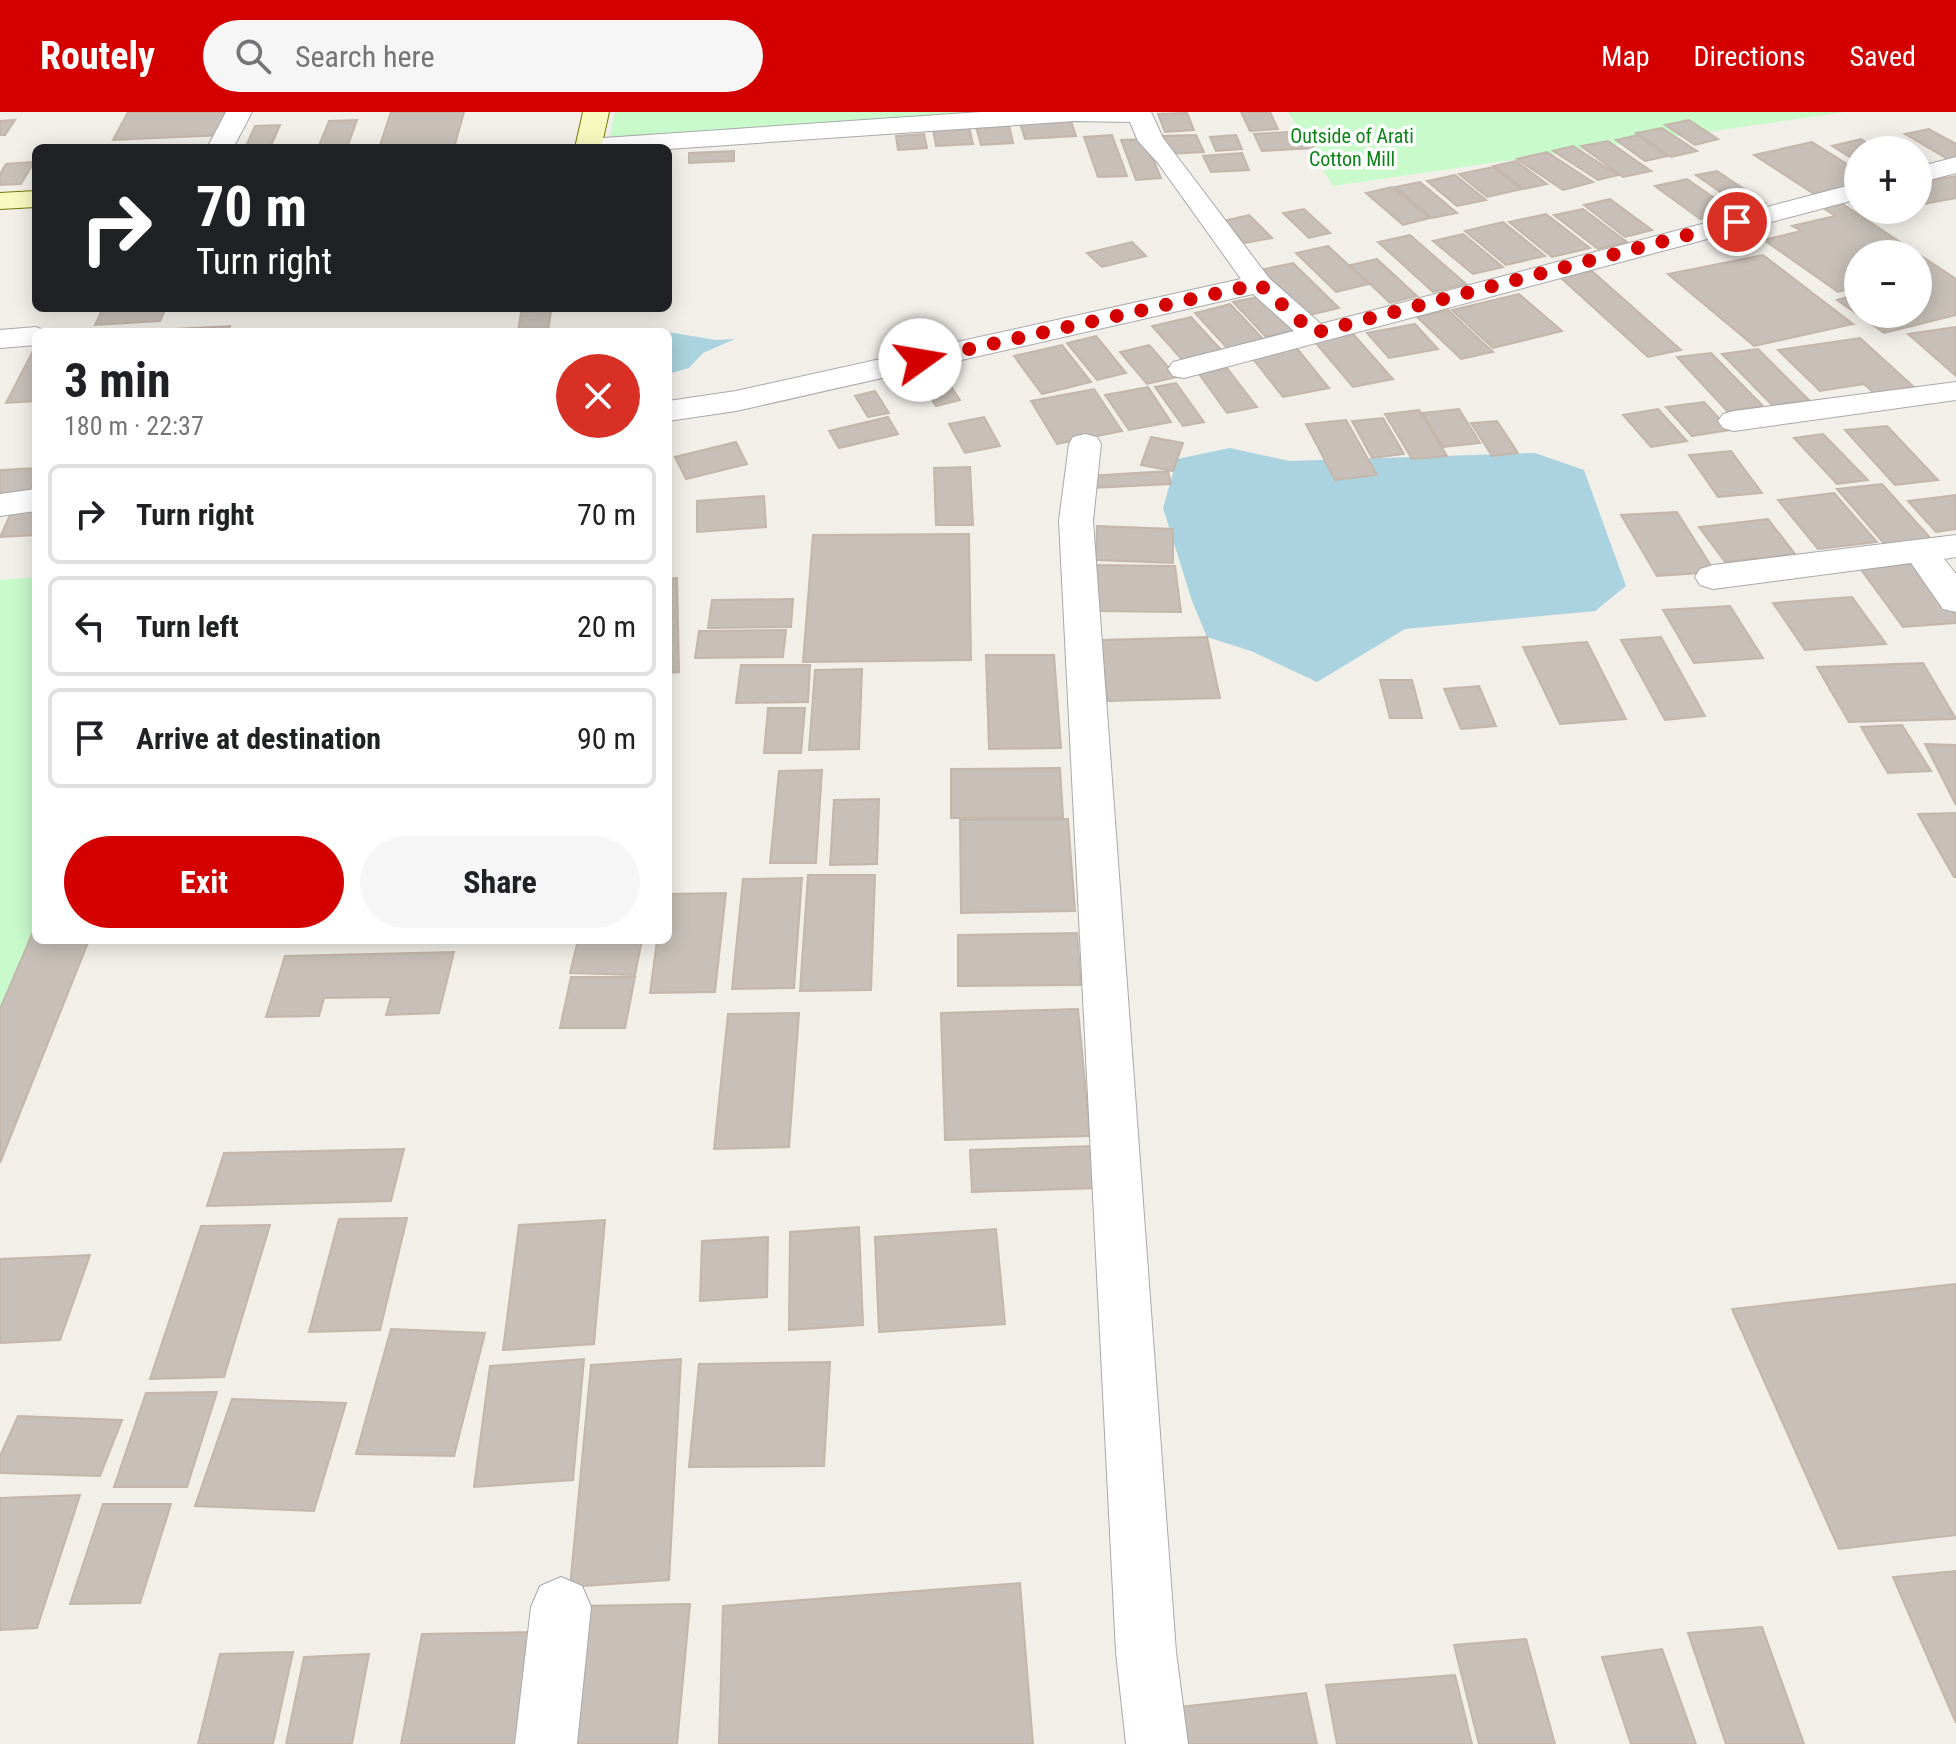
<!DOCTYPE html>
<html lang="en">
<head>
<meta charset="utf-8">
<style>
  :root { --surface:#fff; --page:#f6f6f6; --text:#202124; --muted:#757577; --line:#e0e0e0; --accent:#d40000 }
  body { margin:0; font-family:"Roboto Condensed",sans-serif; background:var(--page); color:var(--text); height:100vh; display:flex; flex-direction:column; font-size:30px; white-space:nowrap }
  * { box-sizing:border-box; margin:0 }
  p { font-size:26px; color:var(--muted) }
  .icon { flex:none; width:44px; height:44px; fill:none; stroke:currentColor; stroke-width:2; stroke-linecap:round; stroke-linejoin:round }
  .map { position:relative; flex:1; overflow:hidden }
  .sheet { position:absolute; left:32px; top:216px; width:640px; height:616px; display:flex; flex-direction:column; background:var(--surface); border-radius:12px; box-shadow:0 4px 20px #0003 }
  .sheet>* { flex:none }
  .top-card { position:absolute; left:32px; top:32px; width:640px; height:168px; border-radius:12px; box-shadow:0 4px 20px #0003; background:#202124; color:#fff; overflow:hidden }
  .tools { position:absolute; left:1844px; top:24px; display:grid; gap:16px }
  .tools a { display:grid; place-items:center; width:88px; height:88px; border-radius:50%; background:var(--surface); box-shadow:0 4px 20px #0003; font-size:40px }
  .pin { position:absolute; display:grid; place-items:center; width:68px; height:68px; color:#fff; margin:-34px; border:4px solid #fff; border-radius:50%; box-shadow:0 2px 8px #0007 }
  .me { position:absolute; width:88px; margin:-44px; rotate:77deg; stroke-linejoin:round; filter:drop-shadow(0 0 6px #0008) }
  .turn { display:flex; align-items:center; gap:28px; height:168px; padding:0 32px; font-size:36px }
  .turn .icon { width:104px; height:104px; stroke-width:2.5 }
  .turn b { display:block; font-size:56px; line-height:68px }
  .round { display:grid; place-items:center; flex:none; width:84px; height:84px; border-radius:42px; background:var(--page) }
  .summary { display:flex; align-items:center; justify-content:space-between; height:136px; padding:0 32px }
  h1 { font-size:48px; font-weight:700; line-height:60px }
  .primary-button { display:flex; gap:16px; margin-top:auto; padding:16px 32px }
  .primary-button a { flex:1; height:92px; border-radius:48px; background:var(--accent); color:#fff; font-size:32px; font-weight:700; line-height:92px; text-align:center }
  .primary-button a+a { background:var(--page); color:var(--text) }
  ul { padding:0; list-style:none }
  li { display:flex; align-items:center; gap:24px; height:100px; margin:0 16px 12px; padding:0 16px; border:4px solid var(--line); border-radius:12px }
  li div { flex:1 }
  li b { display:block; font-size:30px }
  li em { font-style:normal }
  header { display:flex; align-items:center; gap:48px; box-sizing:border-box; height:112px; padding:0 40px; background:var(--accent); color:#fff }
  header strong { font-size:38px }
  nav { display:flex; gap:44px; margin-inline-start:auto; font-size:28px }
  .search { width:560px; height:72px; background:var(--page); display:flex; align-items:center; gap:20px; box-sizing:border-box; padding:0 28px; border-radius:44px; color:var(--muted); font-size:30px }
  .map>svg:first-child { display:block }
</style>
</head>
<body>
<header>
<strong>Routely</strong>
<div class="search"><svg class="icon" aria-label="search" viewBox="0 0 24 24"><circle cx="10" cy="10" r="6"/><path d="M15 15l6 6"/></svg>Search here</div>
<nav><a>Map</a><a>Directions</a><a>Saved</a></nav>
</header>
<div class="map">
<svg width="1956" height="1632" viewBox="0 0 1956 1632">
  <rect width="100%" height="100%" fill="#f2efe9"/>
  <path fill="#c8facc" d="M615,0H1026L607,36Z
    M1288,0H1845L1333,74Z
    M36,465V828L0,941V468Z"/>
  <path fill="#aad3df" d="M668,220L716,228L735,227L703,241L689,256L668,262Z
    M1230,336L1289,349L1535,341L1584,358L1626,474L1595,499L1405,517L1317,570L1251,539L1207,525L1192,489L1163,396L1177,347Z"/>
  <path fill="#c7bfb8" stroke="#c4b6ab" stroke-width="2" d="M128,0H234L224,23L113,28Z
    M391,0H464L454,36H379Z
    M1241,0H1270L1278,17L1250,19Z
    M1187,1L1194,18L1165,20L1158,2Z
    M15,8L5,23H0V9Z
    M357,8L347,36H318L329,9Z
    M1689,8L1718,27L1695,33L1665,13Z
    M1071,9L1076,24L1025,27L1020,11Z
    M280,13L270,36H245L255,14Z
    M1009,13L1013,31L981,33L976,15Z
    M969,15L973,32L936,34L933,17Z
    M1662,16L1697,39L1671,45L1636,21Z
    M1929,17L1956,32V48L1951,49L1905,22Z
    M1305,19L1315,36L1262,39L1254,22Z
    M924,22L927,36L898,38L896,24Z
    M1112,23L1127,64L1098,65L1084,25Z
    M1196,23L1204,40L1168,42L1161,24Z
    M1236,23L1242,37L1216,39L1210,25Z
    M1638,23L1668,44L1645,49L1616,28Z
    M1145,27L1161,66L1136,68L1121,28Z
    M1861,27L1878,38H1858V50L1832,34Z
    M1608,29L1651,59L1623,65L1581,34Z
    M1812,30L1858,59V72L1814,82L1754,43Z
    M1573,34L1618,63L1598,68L1553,39Z
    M734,39V49L689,51V41Z
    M1547,40L1593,70L1563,78L1517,47Z
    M1242,41L1249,58L1211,60L1203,44Z
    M1516,49L1547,72L1524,77L1494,54Z
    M34,50L21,72L0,73V62L6,52Z
    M1493,55L1522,77L1487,85L1459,62Z
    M1717,59L1765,91L1743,96L1696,63Z
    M1455,63L1486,88L1457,94L1427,69Z
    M1956,64V86L1918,93V71Z
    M1687,67L1733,99L1700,107L1655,74Z
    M1420,70L1457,101L1432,106L1395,75Z
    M1392,75L1430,106L1403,113L1366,81Z
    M1610,87L1652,118L1625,125L1584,93Z
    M1835,87L1956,167V203L1884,221L1837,188L1858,182V202H1918V142H1858V175L1838,180L1764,128L1801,119L1792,114L1835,104L1816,91Z
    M1304,97L1330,121L1309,126L1283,101Z
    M1583,97L1627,130L1598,137L1554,103Z
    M1546,102L1590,136L1552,145L1509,110Z
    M1249,103L1272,126L1245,131L1223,109Z
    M1503,110L1545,144L1506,153L1465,119Z
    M1463,122L1503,155L1473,162L1433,129Z
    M1410,123L1466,172L1433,180L1378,130Z
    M1132,130L1146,144L1102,155L1087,141Z
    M1328,134L1369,172L1336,180L1296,141Z
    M1763,143L1853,212L1754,234L1668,162Z
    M1377,147L1417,184L1390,191L1350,153Z
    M1293,151L1339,196L1306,204L1260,158Z
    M1592,159L1681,238L1648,245L1560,165Z
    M1519,182L1562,219L1493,236L1452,198Z
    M1263,184L1296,218L1266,225L1233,190Z
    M1230,192L1264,228L1228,237L1195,201Z
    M103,196H166L160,209L95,213Z
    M1448,198L1493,240L1461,247L1417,205Z
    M551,199L548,220H518L521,200Z
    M1191,205L1223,240L1184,250L1152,214Z
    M1415,212L1438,237L1389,246L1367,221Z
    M230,214L227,220H173L175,217Z
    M1956,215V264L1908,222Z
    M1353,222L1393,267L1353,275L1314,229Z
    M1096,224L1126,261L1097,268L1067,231Z
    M1860,226L1914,275L1874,281L1864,272L1820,279L1778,238Z
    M36,233V289L6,291Z
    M1062,233L1091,270L1042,282L1014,244Z
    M1149,233L1177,265L1147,272L1120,240Z
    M1295,234L1329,276L1283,285L1250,243Z
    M1758,237L1809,288L1772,293L1722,242Z
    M1711,241L1763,294L1727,299L1677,245Z
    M1227,256L1257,295L1227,301L1199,262Z
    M946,267L960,288L936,294L922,273Z
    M1176,271L1204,310L1183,314L1155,275Z
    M1148,275L1171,310L1129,318L1105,283Z
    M1094,277L1122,319L1057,332L1031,289Z
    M875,279L889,301L868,305L855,284Z
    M1704,290L1730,318L1692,324L1666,295Z
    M1459,297L1480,331L1443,335L1422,301Z
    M1658,297L1687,329L1651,335L1623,303Z
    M1419,298L1447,344L1412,347L1385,302Z
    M888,305L898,322L839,336L829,319Z
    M984,305L1000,334L965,341L949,312Z
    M1383,306L1404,342L1372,346L1352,309Z
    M1346,308L1377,363L1335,368L1306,312Z
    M1497,309L1518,341L1492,344L1471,311Z
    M1887,314L1938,368L1895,373L1845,318Z
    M1823,322L1868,368L1837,372L1794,326Z
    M1151,325L1183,331L1173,359L1141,353Z
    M736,330L747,352L686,367L675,345Z
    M1731,339L1762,381L1718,385L1689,343Z
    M970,355L973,413H936L934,356Z
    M36,356V364L25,388L0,389V358Z
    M1168,359L1171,372L1091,376L1088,364Z
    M1882,372L1933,429L1887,435L1837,377Z
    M1834,381L1877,430L1818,437L1778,388Z
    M1956,383V417L1936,420L1908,389Z
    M764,384L766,415L697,420V389Z
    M36,397V423L0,425L12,399Z
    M1677,400L1715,460L1657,464L1621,403Z
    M1768,407L1795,442L1725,450L1699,415Z
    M1097,414L1173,417V451L1096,448Z
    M969,422L971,548L803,550L813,423Z
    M1918,452L1956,500V511L1903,515L1860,456Z
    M1093,453L1175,454L1181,500L1096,499Z
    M677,466L679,560L668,561V467Z
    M1852,485L1886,532L1805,538L1773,491Z
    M793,487L791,515L708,516L712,488Z
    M1730,494L1763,546L1694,551L1663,498Z
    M786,518L783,545L695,546L699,519Z
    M1207,525L1220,586L1108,589L1100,528Z
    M1661,525L1705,604L1665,608L1621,528Z
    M1587,530L1626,607L1560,612L1523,535Z
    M986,543H1054L1061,636L989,637Z
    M1923,551L1956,607L1849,610L1817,555Z
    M741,553H810L808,590L736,591Z
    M862,557L859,637L809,638L815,558Z
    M1380,568H1412L1422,606H1390Z
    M1479,574L1496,614L1461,617L1444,577Z
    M768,596H805L801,641H764Z
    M1902,613L1931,659L1888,661L1861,615Z
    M1925,632L1956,633V693Z
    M1060,656L1063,705L951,706V657Z
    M822,658L816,751H770L779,659Z
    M879,687L877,752L830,753L834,688Z
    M1956,701V765H1954L1918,702Z
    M1068,707L1075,799L961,801L960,708Z
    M808,763H875L871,878L800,879Z
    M802,766L794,876L732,877L743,767Z
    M726,781L715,880L650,881L657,828H668V782Z
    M36,813V828H89L0,1051V897Z
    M1077,821L1081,873L958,874V823Z
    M578,828H642L635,863L570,861Z
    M454,840L439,901L386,903L391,885L324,886L319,904L266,905L285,844Z
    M571,865H635L625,916H560Z
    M1078,897L1090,1024L945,1028L941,901Z
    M799,901L789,1035L714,1037L728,902Z
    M1095,1034L1100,1076L972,1080L970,1038Z
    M404,1037L391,1089L207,1094L224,1041Z
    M407,1106L380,1218L309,1220L339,1107Z
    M605,1108L594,1232L503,1238L519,1113Z
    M270,1113L224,1265L150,1267L201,1114Z
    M859,1115L863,1213L789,1218L790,1120Z
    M996,1117L1005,1212L879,1220L875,1125Z
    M768,1125L767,1185L700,1189L702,1129Z
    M90,1143L60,1228L0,1231V1147Z
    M1956,1172V1423L1839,1437L1732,1197Z
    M391,1217L485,1221L454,1344L356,1342Z
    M584,1247L573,1368L474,1375L490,1254Z
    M681,1247L669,1468L570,1475L591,1253Z
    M830,1250L824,1354L689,1355L699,1252Z
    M217,1280L187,1375H114L146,1281Z
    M232,1287L346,1291L314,1399L195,1394Z
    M18,1304L122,1308L100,1364L0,1361V1344Z
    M80,1383L37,1516L0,1518V1386Z
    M103,1392H171L140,1491L70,1492Z
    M1956,1459V1611L1893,1465Z
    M1020,1471L1033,1632H719L723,1494Z
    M690,1492L677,1632H555L575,1494Z
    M1762,1515L1804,1632H1726L1688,1521Z
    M534,1520L518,1632H401L422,1522Z
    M1526,1527L1555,1632H1479L1454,1533Z
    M1662,1537L1696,1632H1631L1602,1545Z
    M293,1540L273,1632H198L220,1542Z
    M369,1542L352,1632H286L304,1545Z
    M1455,1563L1472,1632H1337L1326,1573Z
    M1306,1581L1317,1632H1177L1171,1596Z"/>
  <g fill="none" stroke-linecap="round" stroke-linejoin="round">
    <g stroke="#a9a9a9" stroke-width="2">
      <path id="street" d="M226,0H252L233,36H207Z
        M981,0H1151L1163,26L1269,166L1321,212L1858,71V87L1184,266L1173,264L1168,257L1173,250L1294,219L1253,182L736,299L668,309V289L736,279L1241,167L1158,51L1138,29L1130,10L1075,9L668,37L576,35L589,27Z
        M1956,45V61L1918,71V55Z
        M36,215L48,220H36V233L0,236V218Z
        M1956,270V288L1734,319L1723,316L1718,309L1723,302L1734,299Z
        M1085,322L1097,325L1101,332L1093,409L1176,1540L1188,1632H1126L1116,1540L1059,409L1069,332L1073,325Z
        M36,377V399L0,404V382Z
        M1956,423V445L1944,447L1956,462V500L1943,497L1911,451L1713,477L1700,473L1695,465L1700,457L1713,453Z
        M561,1465L582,1474L591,1495L577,1632H515L531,1495L540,1474Z"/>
    </g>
    <g stroke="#707d05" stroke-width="2">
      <path id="secondary" d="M583,0H609L601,36H575Z
        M36,79V95L0,97V81Z"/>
    </g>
    <use href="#street" fill="#fff" fill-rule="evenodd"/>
    <use href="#secondary" fill="#f7fabf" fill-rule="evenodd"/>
  </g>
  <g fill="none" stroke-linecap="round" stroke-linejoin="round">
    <path stroke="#d40000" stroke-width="14" stroke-dasharray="0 25.2" d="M920,248L1259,172L1314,221L1737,110"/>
  </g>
  <g text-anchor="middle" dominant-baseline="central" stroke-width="7" stroke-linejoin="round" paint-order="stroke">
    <g font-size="20" fill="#0c8416" stroke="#fff">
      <text x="1352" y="24">Outside of Arati<tspan x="1352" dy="23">Cotton Mill</tspan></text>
    </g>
  </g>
</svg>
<div class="tools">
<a>+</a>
<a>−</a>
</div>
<div class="pin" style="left:1737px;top:110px;background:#d93025"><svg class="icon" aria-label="arrive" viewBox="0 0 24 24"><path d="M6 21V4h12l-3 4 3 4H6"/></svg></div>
<svg class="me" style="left:920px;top:248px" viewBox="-20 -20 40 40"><circle r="19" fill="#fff"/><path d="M0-13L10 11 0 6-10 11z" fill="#d40000"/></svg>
<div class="top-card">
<div class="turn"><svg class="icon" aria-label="right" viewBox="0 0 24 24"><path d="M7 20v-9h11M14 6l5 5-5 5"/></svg><div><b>70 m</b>Turn right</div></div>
</div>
<section class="sheet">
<div class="summary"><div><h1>3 min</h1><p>180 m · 22:37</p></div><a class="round" style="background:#d93025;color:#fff"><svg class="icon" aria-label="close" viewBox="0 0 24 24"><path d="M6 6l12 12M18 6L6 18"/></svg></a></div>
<ul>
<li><svg class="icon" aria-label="right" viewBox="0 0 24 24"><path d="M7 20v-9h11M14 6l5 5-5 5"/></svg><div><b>Turn right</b></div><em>70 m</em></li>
<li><svg class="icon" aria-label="left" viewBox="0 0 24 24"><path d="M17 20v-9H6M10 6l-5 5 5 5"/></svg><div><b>Turn left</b></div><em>20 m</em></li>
<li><svg class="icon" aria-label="arrive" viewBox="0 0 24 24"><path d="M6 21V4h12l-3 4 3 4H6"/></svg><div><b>Arrive at destination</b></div><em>90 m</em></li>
</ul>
<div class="primary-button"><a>Exit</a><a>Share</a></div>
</section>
</div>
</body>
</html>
